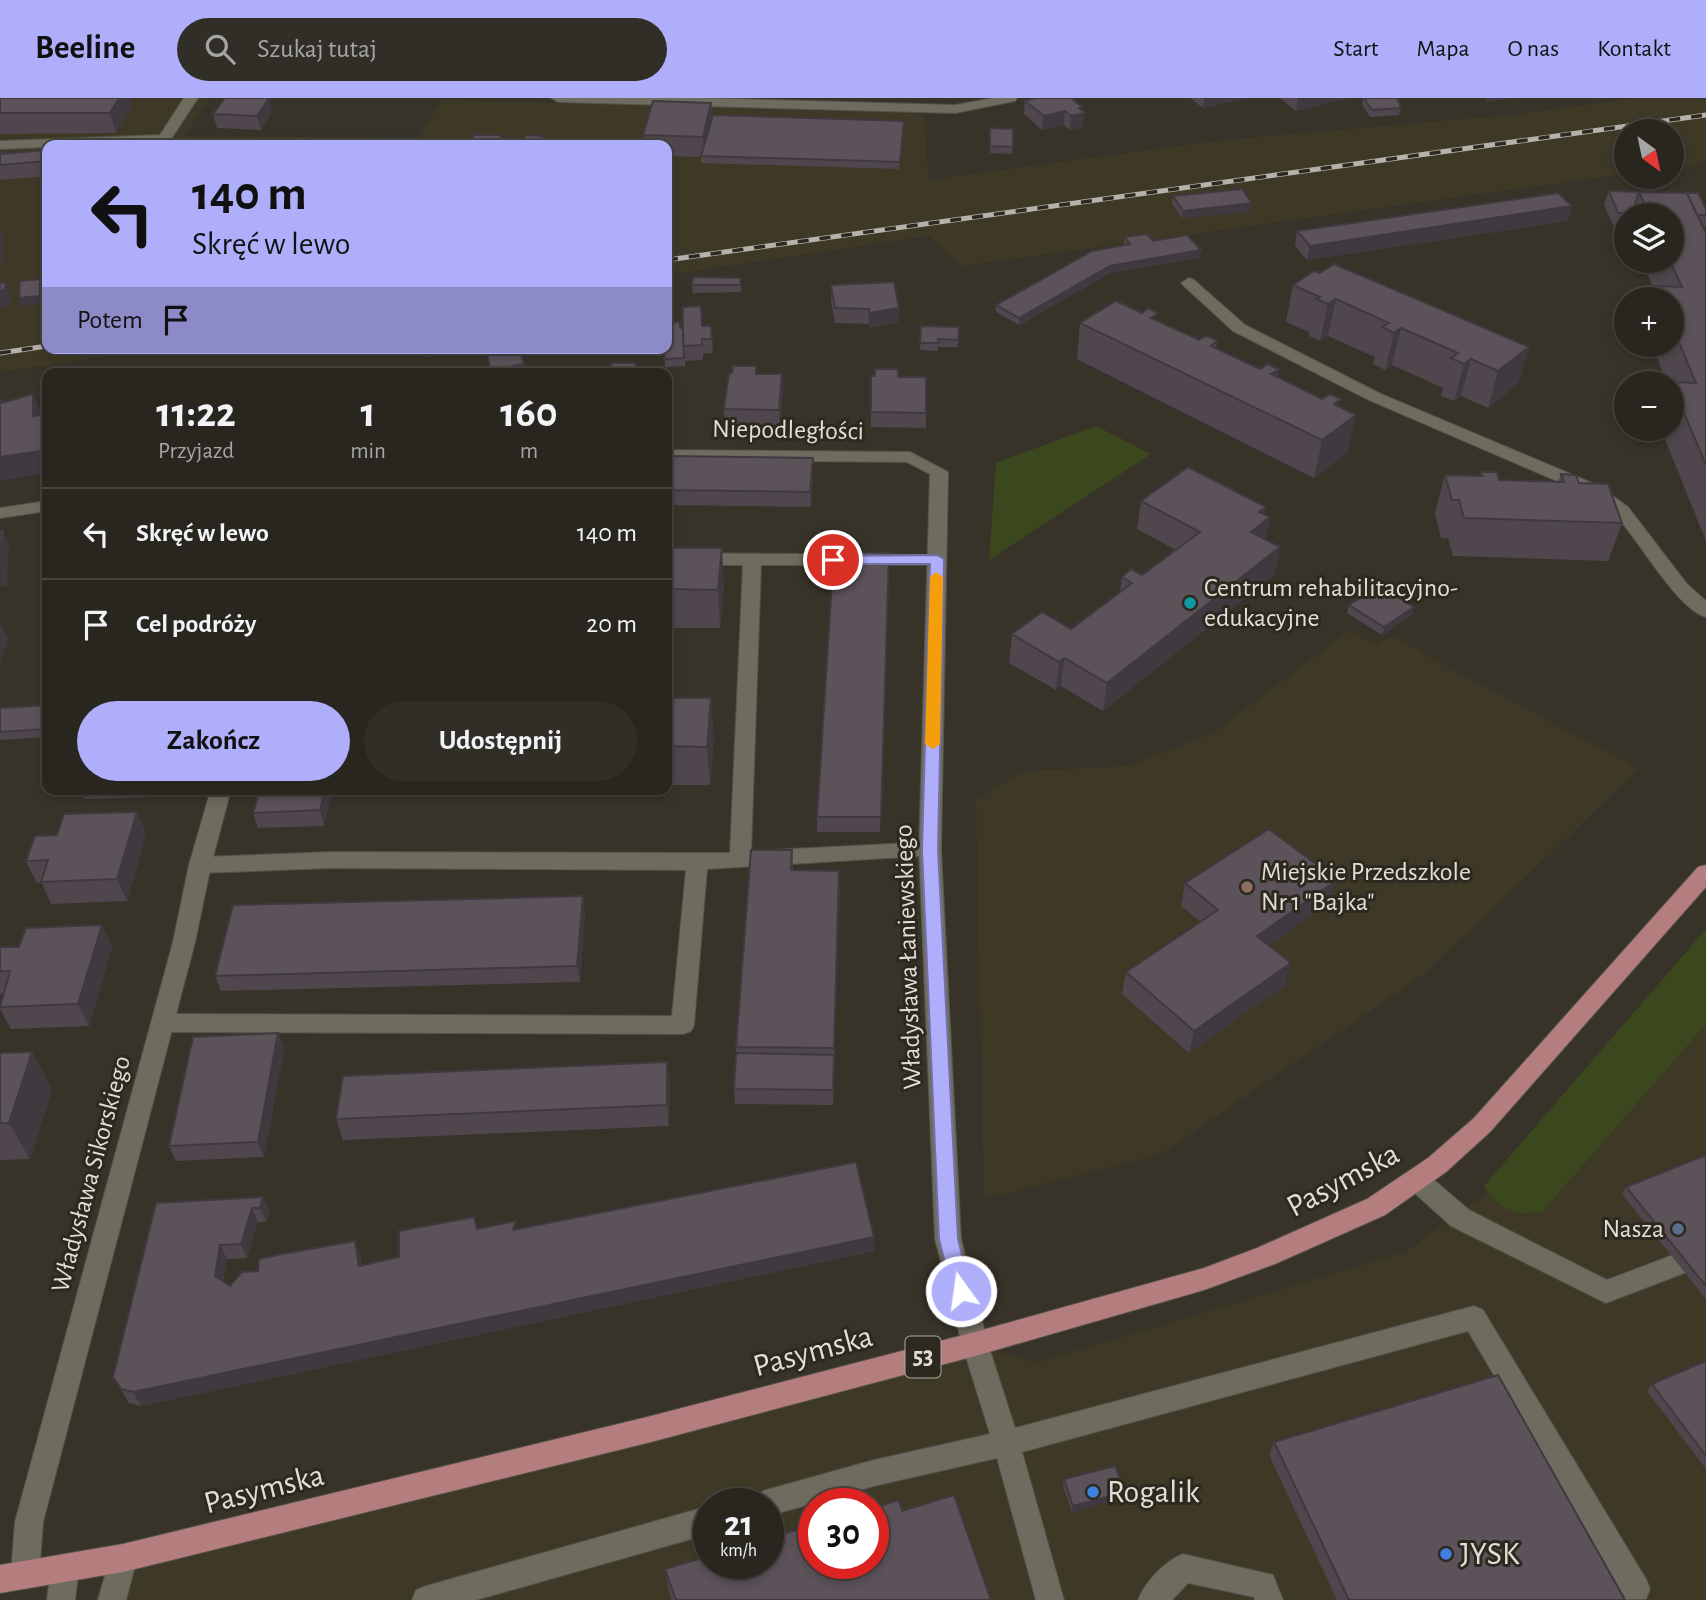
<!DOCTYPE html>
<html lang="pl">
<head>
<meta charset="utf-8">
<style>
  :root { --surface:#29261f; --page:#312e28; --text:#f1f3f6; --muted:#a5a5a4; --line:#45433d; --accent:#afaefa }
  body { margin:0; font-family:"Alegreya Sans",sans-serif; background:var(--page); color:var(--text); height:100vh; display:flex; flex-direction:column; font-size:26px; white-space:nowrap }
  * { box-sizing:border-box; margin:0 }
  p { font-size:23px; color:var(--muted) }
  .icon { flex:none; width:38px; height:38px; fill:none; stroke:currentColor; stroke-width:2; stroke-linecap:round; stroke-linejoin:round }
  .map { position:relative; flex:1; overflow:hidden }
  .drawer { position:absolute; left:42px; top:270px; width:630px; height:427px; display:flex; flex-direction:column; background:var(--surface); border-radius:14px; box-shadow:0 4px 10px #0003,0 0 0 2px var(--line) }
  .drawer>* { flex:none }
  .guide { position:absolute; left:42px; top:42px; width:630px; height:214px; border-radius:14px; box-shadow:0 4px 10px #0003,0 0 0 2px var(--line); background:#afaefa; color:#111; overflow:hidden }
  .needle { width:46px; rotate:147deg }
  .controls { position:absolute; left:1614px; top:21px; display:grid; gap:14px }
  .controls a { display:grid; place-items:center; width:70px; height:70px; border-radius:50%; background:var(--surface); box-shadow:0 4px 10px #0003,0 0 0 2px var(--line); font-size:35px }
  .speed { position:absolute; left:693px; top:1390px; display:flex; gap:14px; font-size:35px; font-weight:700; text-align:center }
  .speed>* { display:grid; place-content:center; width:91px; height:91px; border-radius:50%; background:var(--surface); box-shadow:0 4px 10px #0003,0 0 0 2px var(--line); line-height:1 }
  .speed small { font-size:18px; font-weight:400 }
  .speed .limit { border:10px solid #d22; background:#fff; color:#111 }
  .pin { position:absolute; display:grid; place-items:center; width:60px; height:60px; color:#fff; margin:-30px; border:4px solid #fff; border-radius:50%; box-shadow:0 2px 7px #0007 }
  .me { position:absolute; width:77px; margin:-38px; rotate:346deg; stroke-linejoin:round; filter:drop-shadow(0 0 5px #0008) }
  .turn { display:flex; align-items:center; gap:24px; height:147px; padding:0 35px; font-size:32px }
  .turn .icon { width:91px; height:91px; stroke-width:2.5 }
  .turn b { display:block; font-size:49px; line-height:60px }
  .then { display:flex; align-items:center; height:66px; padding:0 35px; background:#0003; gap:14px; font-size:26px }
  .eta { display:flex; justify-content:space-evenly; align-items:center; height:119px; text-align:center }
  .eta b { font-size:42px; font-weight:700; line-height:49px }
  .button { display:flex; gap:14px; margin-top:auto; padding:14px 35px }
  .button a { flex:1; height:80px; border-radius:42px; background:var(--accent); color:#111; font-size:28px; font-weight:700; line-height:80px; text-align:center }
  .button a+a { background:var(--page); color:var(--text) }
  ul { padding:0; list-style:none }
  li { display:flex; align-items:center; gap:21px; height:91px; padding:0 35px; border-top:2px solid var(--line) }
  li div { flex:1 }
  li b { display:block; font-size:26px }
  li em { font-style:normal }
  header { display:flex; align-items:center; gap:42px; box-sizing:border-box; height:98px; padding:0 35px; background:var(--accent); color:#111 }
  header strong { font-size:33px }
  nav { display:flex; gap:38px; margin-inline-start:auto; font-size:24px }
  .search { width:490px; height:63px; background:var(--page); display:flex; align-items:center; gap:18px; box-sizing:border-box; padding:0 24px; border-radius:38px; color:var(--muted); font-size:26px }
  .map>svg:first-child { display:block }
</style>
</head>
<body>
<header>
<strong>Beeline</strong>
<div class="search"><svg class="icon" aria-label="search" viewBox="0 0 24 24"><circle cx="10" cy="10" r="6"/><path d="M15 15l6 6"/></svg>Szukaj tutaj</div>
<nav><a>Start</a><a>Mapa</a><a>O nas</a><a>Kontakt</a></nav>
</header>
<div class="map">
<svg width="1706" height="1502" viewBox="0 0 1706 1502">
  <rect width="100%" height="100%" fill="#373329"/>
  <path fill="#3e3827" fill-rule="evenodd" d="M209,0L185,38L417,40L442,2L923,14L929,82L1222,42L1512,17L1636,0H1706V65L1671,70V33H1626V76L962,168L929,138L667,177V47H47V250H162L0,274V1Z
    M1349,533L1377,548L1391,538L1639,671L1424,876L1161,1056L984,1101L976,701L1026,673L1128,668L1213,635Z
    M1706,867V1502H93L123,1460L975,1246L1035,1265L1405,1154L1488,1094ZM709,1405H768V1465H709ZM814,1405H873V1465H814Z"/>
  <path fill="#3b471d" d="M1096,328L1151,356L989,462L996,365Z
    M1706,831V926L1543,1113C1520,1120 1495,1110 1484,1088Z"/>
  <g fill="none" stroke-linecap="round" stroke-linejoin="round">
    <g stroke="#545248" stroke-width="2">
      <path id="lane" d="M184,0H198L169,44L0,51V43L160,37Z
        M667,455L943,457L946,461L943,465L937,467H761L751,753L930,744L937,747L941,752L937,757L707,771L694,927L691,933L683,936L162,934L154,931L151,925L154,919L162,916L672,918L686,772L332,770L200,775L193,773L189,767L193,761L200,759L332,754L730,755L743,467H667Z
        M1418,1073L1427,1076L1469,1112L1607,1182L1678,1155L1687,1158L1691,1166L1687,1174L1606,1205L1451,1128L1409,1090L1406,1083L1409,1076Z
        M1474,1208L1483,1212L1646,1481L1650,1491L1646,1501H1626L1468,1233L1022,1354L1064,1502H1036L997,1360L874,1388L768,1418V1405H752L756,1396L766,1392L874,1362L990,1336L962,1246L966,1238L975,1234L984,1238L988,1246L1015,1330Z
        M709,1408V1436L476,1502H412L416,1492L426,1488Z
        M123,1446L133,1450L137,1460L126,1502H98L113,1450Z
        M65,1456L75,1460L79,1470L75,1502H47L51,1470L55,1460Z
        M1183,1456L1273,1477L1283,1502H1255L1254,1499L1188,1485L1172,1502H1138C1145,1484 1165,1463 1183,1456Z"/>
    </g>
    <g stroke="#545248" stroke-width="2">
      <path id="street" d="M551,0H702L955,7L994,0H1017L1015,3L955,15L558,4Z
        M1189,180L1194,182L1245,227L1381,296L1599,388L1628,409L1687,486L1706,503V519C1677,511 1639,442 1617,419C1609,410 1597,403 1587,396L1369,302L1233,233L1184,188L1181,185Z
        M667,352L910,354L948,374L941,752L961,1141L988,1246L984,1254L975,1258L966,1254L962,1246L935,1141L919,752L930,376L907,364L667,362Z
        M47,403V413L0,420V410Z
        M211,691H231L211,767L195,844L43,1424L39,1477L35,1487L25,1491L15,1487L11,1477L15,1424L173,844L189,767Z"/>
    </g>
    <g stroke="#545248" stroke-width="2">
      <path id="primary" d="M1706,767V789L1490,1034L1446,1074L1385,1117L1275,1166L1204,1192L975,1258L647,1345L123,1474L0,1495V1467L123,1446L647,1319L975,1234L1204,1170L1257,1150L1367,1101L1428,1060L1474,1020L1698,769Z"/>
    </g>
    <use href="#lane" fill="#6e6b5f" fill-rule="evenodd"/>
    <use href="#street" fill="#6e6b5f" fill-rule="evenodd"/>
    <use href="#primary" fill="#b47d7e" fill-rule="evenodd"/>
    <g stroke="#b5b2ab" stroke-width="5">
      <path id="rail" d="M667,162L1706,17
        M0,255L47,248"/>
    </g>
    <use href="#rail" stroke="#2d291f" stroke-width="3.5" stroke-dasharray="11" stroke-linecap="butt"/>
  </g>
  <path fill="#4f474d" d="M0,0H130L132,7L116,35L0,36Z
    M1190,0H1247L1203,10Z
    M1280,0H1348L1296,13Z
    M1363,0H1397L1401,10L1399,17L1370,19L1362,6Z
    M1025,3L1082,13L1083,29L1070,32L1064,27L1042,32L1024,16Z
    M711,5L712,18L903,30L899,71L701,65V59L667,58V47H644L643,37Z
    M272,13L261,32L217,30L213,16Z
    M990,30L1013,31L1012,56L990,55Z
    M47,52V78L0,82V56Z
    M1609,93L1698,95L1706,111V127L1704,131L1706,135V443L1661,331H1671V285H1667L1652,247H1671V201H1651L1654,191L1642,163H1671V117H1626V129H1614L1604,107Z
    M1173,98L1252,105L1251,113L1182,120L1172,106Z
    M1568,123L1307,162L1295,148L1297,133Z
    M1124,139L1153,143L1199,160L1110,175L1019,227L996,214V207L1124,148Z
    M741,180V194L693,195L692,187Z
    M831,187L899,210L898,224L869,230V226L835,225L831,202Z
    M1293,187L1529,249L1518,286L1488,310L1461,298L1454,303L1441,298L1443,290L1392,267L1385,272L1373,266L1375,259L1328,238L1320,243L1309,238V234L1286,224Z
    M1157,222L1199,242L1217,243L1216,250L1260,271H1279L1277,279L1322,301H1341L1339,309L1348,354L1314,380L1077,261L1080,225Z
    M702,228H711L713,255L703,256V262L685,263V268L665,269L664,250Z
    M921,228L959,229L958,249H938V253L920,252Z
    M757,276L783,291L780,327L725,326L724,311Z
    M871,278L898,279L926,315V330L871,329Z
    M667,358L813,360V375L811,409L667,407Z
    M1480,374L1499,382L1558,384L1561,376L1579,385L1622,425L1608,463L1453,458L1448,440H1441L1435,415L1445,377L1479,378Z
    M1141,403L1265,417L1270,419L1265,441L1280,449L1274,477L1103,613L1061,588L1056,592L1009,565L1012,536L1071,531L1120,494L1122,479L1142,477L1176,452L1137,431Z
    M667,450L724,489L720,530H667Z
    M889,455L880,734H817V719Z
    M1349,507L1412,517L1382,537L1347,515Z
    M667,600L714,638L710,687H667Z
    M47,607V639L0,642V610Z
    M80,691H156L154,699L84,701Z
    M333,691L324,728L258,730L253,715Z
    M137,714L146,736L127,803L51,806L42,785H37L26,763L57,737Z
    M792,752L793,772L839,773L833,1007L735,1006L734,991L736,955V949Z
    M1185,785L1330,805L1269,847L1285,887L1189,955L1122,896L1126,874L1201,824L1181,808Z
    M585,814L580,884L221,893L215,878Z
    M102,827L112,849L89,928L11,931L0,911V906L3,895L0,896V849H19Z
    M278,935L284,950L264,1059L176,1063L169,1048Z
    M32,954L52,991L30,1061L0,1062V955Z
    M667,964L670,985L669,1028L343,1042L336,1021Z
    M1706,1057V1201L1622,1096L1626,1089Z
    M263,1099L269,1114L266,1124H258L247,1160L227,1161L223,1184L230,1188L258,1173L360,1157L362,1168L399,1159L477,1131H518L874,1153L141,1308L129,1305L113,1279L156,1105Z
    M1706,1263V1371L1647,1293L1652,1286Z
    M1274,1344L1625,1502H1337L1269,1357Z
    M1064,1381L1124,1400L1072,1414L1063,1388Z
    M902,1413L991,1502H672L669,1494L665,1471Z"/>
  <path fill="#40393f" d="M119,0H130L132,7L116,35L110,15Z
    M269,0L272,13L261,32L257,18Z
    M1204,0H1247L1203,10Z
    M1298,0H1348L1296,13Z
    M1486,0H1518L1485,4Z
    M711,5L713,25L704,59L703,39Z
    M1082,9L1081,16L1085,15L1083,29L1070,32L1071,18L1079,10Z
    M1065,13L1064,27L1042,32L1044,18Z
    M544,38L545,47H539Z
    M1252,105L1251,113L1182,120L1183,113Z
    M1572,108L1568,123L1307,162L1310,148Z
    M0,130L4,140L3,163H0Z
    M1201,152L1199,160L1110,175L1019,227V220L1110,168Z
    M40,181L43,188L42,205L21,208L19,200Z
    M6,185L11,199V206L0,209V193Z
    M1336,201L1328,238L1320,243L1328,206Z
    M899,210L898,224L869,230V215Z
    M1401,230L1392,267L1385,272L1394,235Z
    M1529,249L1518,286L1488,310L1498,273Z
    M433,250H482L423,260L421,252Z
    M1471,261L1461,298L1454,303L1464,266Z
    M524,266L526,274L491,275V272Z
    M1279,271L1272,309L1271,276Z
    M782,276L783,291L780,327L779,312Z
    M33,296L42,318H33Z
    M1341,301L1334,333L1356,317L1348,354L1314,380L1322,342L1334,306Z
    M47,352V375L0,383V359Z
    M813,360V375L811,409L810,394Z
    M1266,409L1263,424L1270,419L1264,448L1251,434L1259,414Z
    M3,433L9,448L7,488L0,489Z
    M1280,449L1274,477L1103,613L1107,585Z
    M722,450L724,489L720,530L718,492Z
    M1414,509L1412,517L1382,537L1384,529Z
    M1,526L8,541L0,568V529Z
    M1064,560L1061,588L1056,592L1059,564Z
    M711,600L714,638L710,687L707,649Z
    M151,691H156L154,699Z
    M325,691H333L324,728L320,712Z
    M137,714L146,736L127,803L117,781Z
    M839,773L840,796L833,1007V992Z
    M1337,782L1330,805L1251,860L1257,838Z
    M583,798L585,814L580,884L577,868Z
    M102,827L112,849L89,928L78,906Z
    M1291,865L1285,887L1189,955L1194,933Z
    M278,935L284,950L264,1059L258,1044Z
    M32,954L52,991L30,1061L9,1025Z
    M667,964L670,985L669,1028L667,1007Z
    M263,1099L269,1114L266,1124L260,1110Z
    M252,1110L258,1124L247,1160L241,1146Z
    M874,1139V1153L141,1308L133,1294Z
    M355,1143L360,1157L364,1182L359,1168Z
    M220,1147L227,1161L221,1193L215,1178Z
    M1126,1394L1124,1400L1072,1414L1073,1408Z"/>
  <path fill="#5c525a" stroke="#40393f" stroke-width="2" d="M0,0H119L110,15H0Z
    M225,0H269L257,18L213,16Z
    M1036,0H1071L1082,9L1079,10L1085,15L1071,18L1065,13L1044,18L1025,3Z
    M1364,0H1397L1401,10L1372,12Z
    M653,3L711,5L703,39L643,37Z
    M713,17L904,23L900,64L701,58Z
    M990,30L1013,31V49L990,48Z
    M474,37H501L499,43H523L525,37L544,38L539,47H470Z
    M240,43L311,47H237Z
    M125,45L124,47H98Z
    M47,52V63L0,67V56Z
    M1242,91L1252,105L1183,113L1173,98Z
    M1609,93L1698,95L1706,111V117H1697L1687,95L1639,94L1632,115H1618Z
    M1639,94L1687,95L1706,135V367L1671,284L1696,285L1671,225V201H1661L1655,188L1682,189L1670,163H1671V117H1650Z
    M1558,95L1572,108L1310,148L1297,133Z
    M1147,136L1153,143L1187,137L1201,152L1110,168L1019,220L996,207L1092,153L1130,146L1124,139Z
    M1334,166L1529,249L1498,273L1471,261L1464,266L1451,260L1458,255L1401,230L1394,235L1382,229L1389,225L1336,201L1328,206L1316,201L1320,199L1293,187L1314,173L1320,175Z
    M693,179L741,180L740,187H692Z
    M40,181V198L19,200L20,183Z
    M894,184L899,210L869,215V211L835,210L831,187Z
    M0,185H6L5,191L0,193Z
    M1116,203L1142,215L1148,210L1158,215L1151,220L1199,242L1206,238L1212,240L1217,243L1211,248L1260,271L1268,266L1273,269L1279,271L1271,276L1322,301L1330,296L1341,301L1334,306L1356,317L1322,342L1080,225Z
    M701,208L702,228H711L712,241H702V247L683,248V209Z
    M680,224V230H683L684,260L664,261V250H667V225Z
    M921,228L959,229L958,242L938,241L939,245H920Z
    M506,250H519L524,266L491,272L486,253Z
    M612,265H636L634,273H661V275H606L607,273H610Z
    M733,268H756V276H782L779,312L724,311L729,275H732Z
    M875,271H898V279H926V315L871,314V278H875Z
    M390,272V275H370Z
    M33,296V318L47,316V352L0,359V302H2V305Z
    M667,358L813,360L810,394L667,392Z
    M1188,369L1266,409L1259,414L1270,419L1251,434L1280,449L1107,585L1064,560L1059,564L1012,536L1042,514L1071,531L1132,485L1122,479L1131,471L1142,477L1200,434L1141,403Z
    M1480,374H1497L1499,382L1564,384L1561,376L1576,377L1579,385L1608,386L1622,425L1464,420L1459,402H1452L1445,377L1482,378Z
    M0,433H3L0,473Z
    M667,450H722L718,492L667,491Z
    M834,453L889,455L881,719H817Z
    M1379,488L1414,509L1384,529L1349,507Z
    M667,600H711L707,649L667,648Z
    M47,607V631L0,634V610Z
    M260,691H325L320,712L253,715Z
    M137,714L117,781L41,784L48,762L26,763L35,738L57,737L64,716Z
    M1269,731L1337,782L1257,838L1291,865L1194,933L1126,874L1218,812L1185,785Z
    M751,752H792L791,772L839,773L834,950L736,949Z
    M583,798L577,868L215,878L233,807Z
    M102,827L78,906L0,909L10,873H0V849H19L26,830Z
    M278,935L258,1044L169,1048L193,939Z
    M32,954L9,1025H0V955Z
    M736,955L834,957L833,992L734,991Z
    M667,964V1007L336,1021L343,978Z
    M1706,1057V1188L1626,1089Z
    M856,1064L874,1139L133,1294L121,1291L113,1279L156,1105L263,1099L260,1110H252L241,1146L220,1147L215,1178L230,1188L242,1174L258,1173L259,1161L282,1156L355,1143L359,1168L399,1159V1133L474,1119L477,1131L516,1123L513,1132Z
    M1706,1263V1358L1652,1286Z
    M1498,1277L1625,1502H1349L1274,1344Z
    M1115,1368L1126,1394L1073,1408L1064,1381Z
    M954,1397L991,1502H676L665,1471L709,1458V1465H768V1440L814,1427V1465H873V1410L899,1402L902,1413Z"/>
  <path fill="#afaefa" stroke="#7271a2" stroke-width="2" d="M937,457L944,461L938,752L958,1141L971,1193L968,1199L961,1202L955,1199L952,1193L939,1141L922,752L930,466H833L826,462L833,458Z"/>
  <path fill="#f59e0b" d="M936,474L943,479L940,646L933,651L925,646L930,479Z"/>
  <circle fill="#0f9aa8" stroke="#2d291f" stroke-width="2.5" cx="1190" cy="505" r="7"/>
  <circle fill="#8d6e63" stroke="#2d291f" stroke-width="2.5" cx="1247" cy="789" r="7"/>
  <circle fill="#5c6f8a" stroke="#2d291f" stroke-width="2.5" cx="1678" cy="1131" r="7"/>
  <g fill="#3f7fe0" stroke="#2d291f" stroke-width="2.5">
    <circle cx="1093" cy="1394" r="7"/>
    <circle cx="1446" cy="1456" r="7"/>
  </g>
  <g text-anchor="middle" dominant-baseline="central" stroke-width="6" stroke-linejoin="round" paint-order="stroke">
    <rect fill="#2d291f" stroke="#aaa8a0" stroke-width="2" x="905.5" y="1238.5" width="35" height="41" rx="5"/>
    <g font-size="24" font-weight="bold" fill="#e0ded7">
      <text x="923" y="1259">53</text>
    </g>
    <g font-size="26" fill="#e0ded7" stroke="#2d291f">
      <text transform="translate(788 332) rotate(1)">Niepodległości</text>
      <text transform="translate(908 859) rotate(-92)">Władysława Łaniewskiego</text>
      <text transform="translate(91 1076) rotate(-75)">Władysława Sikorskiego</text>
    </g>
    <g font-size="26" fill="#e0ded7" stroke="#2d291f" text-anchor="start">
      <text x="1204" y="490">Centrum rehabilitacyjno-<tspan x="1204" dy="30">edukacyjne</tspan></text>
      <text x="1261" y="774">Miejskie Przedszkole<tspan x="1261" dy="30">Nr 1 "Bajka"</tspan></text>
      <text x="1664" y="1131" text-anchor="end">Nasza</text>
    </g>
    <g font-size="32" fill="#e0ded7" stroke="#2d291f">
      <text transform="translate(1343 1082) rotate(-28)">Pasymska</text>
      <text transform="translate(813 1253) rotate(-15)">Pasymska</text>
      <text transform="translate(264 1391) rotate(-14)">Pasymska</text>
    </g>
    <g font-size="32" fill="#e0ded7" stroke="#2d291f" text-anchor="start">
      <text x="1107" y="1394">Rogalik</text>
      <text x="1460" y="1456">JYSK</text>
    </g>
  </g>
</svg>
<div class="controls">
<a><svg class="needle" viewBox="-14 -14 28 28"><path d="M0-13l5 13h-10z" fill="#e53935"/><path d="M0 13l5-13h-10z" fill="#a5a5a4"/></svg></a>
<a><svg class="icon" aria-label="layers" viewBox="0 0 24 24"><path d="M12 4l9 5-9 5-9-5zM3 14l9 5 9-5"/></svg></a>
<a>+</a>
<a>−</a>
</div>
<div class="speed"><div>21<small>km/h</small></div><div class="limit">30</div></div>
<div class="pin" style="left:833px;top:462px;background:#d93025"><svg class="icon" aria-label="arrive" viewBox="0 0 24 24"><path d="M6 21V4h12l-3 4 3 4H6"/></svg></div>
<svg class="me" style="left:961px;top:1193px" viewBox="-20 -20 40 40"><circle r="17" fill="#afaefa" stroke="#fff" stroke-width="3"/><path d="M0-11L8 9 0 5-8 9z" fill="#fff"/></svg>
<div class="guide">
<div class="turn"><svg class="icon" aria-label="left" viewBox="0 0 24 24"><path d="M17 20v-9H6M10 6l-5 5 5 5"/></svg><div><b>140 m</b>Skręć w lewo</div></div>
<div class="then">Potem<svg class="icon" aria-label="arrive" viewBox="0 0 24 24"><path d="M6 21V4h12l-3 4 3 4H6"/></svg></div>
</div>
<section class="drawer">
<div class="eta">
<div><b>11:22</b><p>Przyjazd</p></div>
<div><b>1</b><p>min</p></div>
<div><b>160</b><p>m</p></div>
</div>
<ul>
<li><svg class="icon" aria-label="left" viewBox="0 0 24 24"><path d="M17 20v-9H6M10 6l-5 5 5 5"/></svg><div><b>Skręć w lewo</b></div><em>140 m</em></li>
<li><svg class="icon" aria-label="arrive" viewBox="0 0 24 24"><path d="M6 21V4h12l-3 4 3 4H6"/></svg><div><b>Cel podróży</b></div><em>20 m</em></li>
</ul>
<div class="button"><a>Zakończ</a><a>Udostępnij</a></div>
</section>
</div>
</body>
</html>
